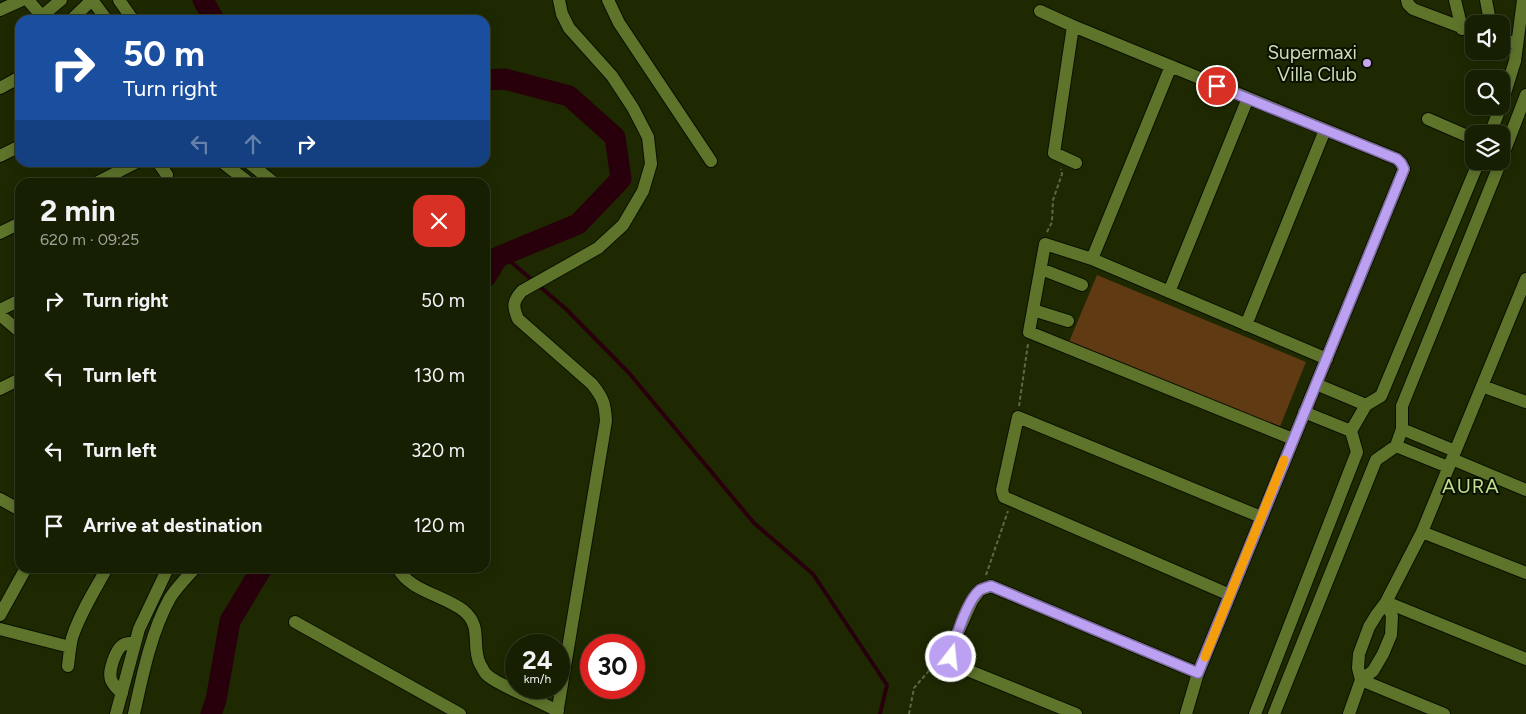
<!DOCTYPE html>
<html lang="en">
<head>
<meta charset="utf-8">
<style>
  :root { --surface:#161f02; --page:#232c11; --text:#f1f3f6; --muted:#9ea299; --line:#353d24 }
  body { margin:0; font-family:Figtree,sans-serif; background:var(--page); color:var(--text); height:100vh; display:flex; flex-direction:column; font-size:19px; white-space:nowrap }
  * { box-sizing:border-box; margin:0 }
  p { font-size:16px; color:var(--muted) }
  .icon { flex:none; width:28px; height:28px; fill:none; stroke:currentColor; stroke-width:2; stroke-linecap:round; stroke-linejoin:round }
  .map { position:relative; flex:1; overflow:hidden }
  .drawer { position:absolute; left:15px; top:178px; width:475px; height:395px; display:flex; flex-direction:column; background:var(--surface); border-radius:15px; box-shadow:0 2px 12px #0003,0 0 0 1px var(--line) }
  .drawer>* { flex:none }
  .banner { position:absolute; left:15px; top:15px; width:475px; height:152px; border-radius:15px; box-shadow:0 2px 12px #0003,0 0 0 1px var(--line); background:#1a4fa0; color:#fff; overflow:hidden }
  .buttons { position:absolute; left:1465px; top:15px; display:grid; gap:10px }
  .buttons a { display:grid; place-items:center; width:45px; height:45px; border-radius:10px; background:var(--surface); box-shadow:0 2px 12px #0003,0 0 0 1px var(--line); font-size:25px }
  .speed { position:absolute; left:505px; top:634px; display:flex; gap:10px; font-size:25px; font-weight:700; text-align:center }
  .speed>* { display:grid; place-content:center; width:65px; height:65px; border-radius:50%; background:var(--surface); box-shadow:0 2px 12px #0003,0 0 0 1px var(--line); line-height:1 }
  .speed small { font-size:12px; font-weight:400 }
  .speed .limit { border:8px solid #d22; background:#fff; color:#111 }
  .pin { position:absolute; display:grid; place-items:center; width:42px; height:42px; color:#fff; margin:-21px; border:2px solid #fff; border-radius:50%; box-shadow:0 1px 5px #0007 }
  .me { position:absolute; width:55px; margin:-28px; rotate:16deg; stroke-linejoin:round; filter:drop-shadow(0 0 4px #0008) }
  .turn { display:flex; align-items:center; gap:18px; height:105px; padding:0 25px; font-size:22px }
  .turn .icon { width:65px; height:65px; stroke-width:2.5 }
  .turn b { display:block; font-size:35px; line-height:42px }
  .lanes { display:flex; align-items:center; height:48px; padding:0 25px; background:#0003; justify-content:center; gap:25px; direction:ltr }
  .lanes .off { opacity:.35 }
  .round { display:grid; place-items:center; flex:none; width:52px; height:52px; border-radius:15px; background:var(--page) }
  .summary { display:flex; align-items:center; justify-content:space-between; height:85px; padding:0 25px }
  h1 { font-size:30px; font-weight:700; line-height:38px }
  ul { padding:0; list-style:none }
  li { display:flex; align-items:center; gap:15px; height:75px; padding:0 25px }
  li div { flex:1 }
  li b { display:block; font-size:19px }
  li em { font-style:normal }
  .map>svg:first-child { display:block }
</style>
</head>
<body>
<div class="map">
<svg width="1526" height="714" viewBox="0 0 1526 714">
  <rect width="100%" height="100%" fill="#1e2902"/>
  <path fill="#5f3a12" d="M1097,275L1306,362L1279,429L1069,342Z"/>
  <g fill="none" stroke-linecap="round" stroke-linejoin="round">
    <path stroke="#28000c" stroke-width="4" d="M503,255L566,309L629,373L754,523L813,574L887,685L880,714"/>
    <path stroke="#28000c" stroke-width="21" d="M203,0L214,20
      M485,80L505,79L569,96L615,137L621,179L578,224L498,257L485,278
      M211,714L216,700L230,621L262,568"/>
    <g stroke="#0a1000" stroke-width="14">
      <path id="minor" d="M28,0L45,20
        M92,0L107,20
        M119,0L133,20
        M608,0L619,23L711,161
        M1407,0L1408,4L1413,9L1474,32
        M1455,0L1462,29
        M1486,0L1489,16V24
        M0,10L22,0
        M1040,11L1073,26L1054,153L1076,163
        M42,16L61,0
        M71,20L92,0
        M1073,26L1397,159L1401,163L1404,169L1198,673L1186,714
        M1501,39L1517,44
        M0,88L20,77
        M1501,106L1515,61L1523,0
        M1428,119L1474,139
        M1490,134L1501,106
        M0,156L20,146
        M1501,160L1526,95
        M158,162L167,175
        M222,162L248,182
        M248,162L273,182
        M98,182L137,162
        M0,233L20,223
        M1092,259L1171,66
        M1041,269L1082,285
        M1169,292L1248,98
        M0,310L20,300
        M1033,310L1068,321
        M0,315L20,332
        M1246,325L1325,130
        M1316,384L1366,405
        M1482,386L1526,402
        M0,389L20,379
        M1304,412L1351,431
        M1402,429L1455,451
        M1293,439L1029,332L1045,244L1092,259L1327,359
        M1396,446L1448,467
        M1452,459L1526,490
        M0,499L20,510
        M1422,532L1526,573
        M398,568C409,591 444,595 464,611C483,627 471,646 480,664C482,667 484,672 486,674C492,680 502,684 509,688C526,696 542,703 558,711
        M1230,595L1004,497L1002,490L1018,417L1261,517
        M1386,602L1526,659
        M0,615L26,568
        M295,622L460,714
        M0,629L70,647
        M68,666C69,657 70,647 72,638C80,613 95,590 107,568
        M1361,680L1444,714
        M1361,680L1373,671L1383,654L1391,635L1392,616L1386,602
        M122,693C117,689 114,686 111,680C109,673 111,668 113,661C117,650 121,641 135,643
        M116,714L139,629L168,568
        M134,714C142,677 151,632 170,598C177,587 187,577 195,568
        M557,714L606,421C605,403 603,398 592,384L518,319C513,307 512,302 522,291L598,248L623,225L643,191L651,164L648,137L633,108L612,76L569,28L562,14L559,0
        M1076,714L955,665L951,657L954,641L972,601L980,590L991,586L1198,673
        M1255,714L1357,452L1351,431L1366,405L1381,396L1479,161
        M1274,714L1376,460L1396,446L1402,429V406L1501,161
        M1349,714L1361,680L1358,668L1359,654L1369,627L1377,614L1386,602L1422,532L1526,279"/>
    </g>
    <path stroke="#5d6942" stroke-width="2" stroke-dasharray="4 2.5" stroke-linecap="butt" d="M1047,232L1052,222L1053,200L1062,174L1061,169
      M1019,406L1028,344
      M986,575L1008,511
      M909,714L914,688L940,658"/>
    <use href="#minor" stroke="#5e742b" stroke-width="12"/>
  </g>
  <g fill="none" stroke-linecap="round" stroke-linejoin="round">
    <g stroke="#7a689d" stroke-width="12">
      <path id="route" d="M951,657C954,641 967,600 980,590C983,588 988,587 991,586L1198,673L1404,169L1401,163L1397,159L1217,86"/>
    </g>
    <use href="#route" stroke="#bca0f2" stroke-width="9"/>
    <path stroke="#f59e0b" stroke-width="9" d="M1205,657L1284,460"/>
  </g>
  <circle fill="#c6a6f0" stroke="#091100" stroke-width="2" cx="1367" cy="63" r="5"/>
  <g text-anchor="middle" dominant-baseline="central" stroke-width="4" stroke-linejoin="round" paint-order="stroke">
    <g font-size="19" fill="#cfdcb7" stroke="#091100" text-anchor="end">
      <text x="1357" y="52">Supermaxi<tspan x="1357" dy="22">Villa Club</tspan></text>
    </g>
    <g font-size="20" letter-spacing="1" fill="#c3dd91" stroke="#091100">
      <text x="1471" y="486">AURA</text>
    </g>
  </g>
</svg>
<div class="buttons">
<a><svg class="icon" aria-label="sound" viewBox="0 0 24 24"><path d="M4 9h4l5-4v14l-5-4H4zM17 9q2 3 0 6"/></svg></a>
<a><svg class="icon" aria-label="search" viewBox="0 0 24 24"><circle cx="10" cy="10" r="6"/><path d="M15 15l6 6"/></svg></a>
<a><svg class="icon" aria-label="layers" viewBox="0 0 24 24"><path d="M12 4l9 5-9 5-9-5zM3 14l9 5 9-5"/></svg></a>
</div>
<div class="speed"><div>24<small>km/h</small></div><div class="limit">30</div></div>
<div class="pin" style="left:1217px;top:86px;background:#d93025"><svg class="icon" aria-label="arrive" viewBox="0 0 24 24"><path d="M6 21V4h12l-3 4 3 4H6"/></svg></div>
<svg class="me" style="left:951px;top:657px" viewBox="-20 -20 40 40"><circle r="17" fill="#bca0f2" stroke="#fff" stroke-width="3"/><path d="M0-11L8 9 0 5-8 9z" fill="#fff"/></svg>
<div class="banner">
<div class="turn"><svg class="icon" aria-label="right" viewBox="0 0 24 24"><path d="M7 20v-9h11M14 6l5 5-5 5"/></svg><div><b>50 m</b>Turn right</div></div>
<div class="lanes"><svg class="icon off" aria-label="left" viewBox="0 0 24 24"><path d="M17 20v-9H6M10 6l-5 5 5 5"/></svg><svg class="icon off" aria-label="ahead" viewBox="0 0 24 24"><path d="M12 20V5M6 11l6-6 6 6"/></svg><svg class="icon" aria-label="right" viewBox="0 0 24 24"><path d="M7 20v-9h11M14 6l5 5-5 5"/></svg></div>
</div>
<section class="drawer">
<div class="summary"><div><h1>2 min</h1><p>620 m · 09:25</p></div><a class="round" style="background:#d93025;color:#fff"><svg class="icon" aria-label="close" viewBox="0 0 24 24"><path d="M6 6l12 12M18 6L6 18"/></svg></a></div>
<ul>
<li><svg class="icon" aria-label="right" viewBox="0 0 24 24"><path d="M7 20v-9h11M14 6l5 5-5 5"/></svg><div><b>Turn right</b></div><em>50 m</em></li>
<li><svg class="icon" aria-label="left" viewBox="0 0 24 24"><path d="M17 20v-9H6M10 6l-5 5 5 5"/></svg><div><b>Turn left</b></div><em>130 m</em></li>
<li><svg class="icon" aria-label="left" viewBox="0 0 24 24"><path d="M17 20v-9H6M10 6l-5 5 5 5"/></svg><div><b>Turn left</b></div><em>320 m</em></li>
<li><svg class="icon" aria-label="arrive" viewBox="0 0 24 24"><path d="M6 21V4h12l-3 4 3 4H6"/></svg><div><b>Arrive at destination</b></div><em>120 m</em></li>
</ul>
</section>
</div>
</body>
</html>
